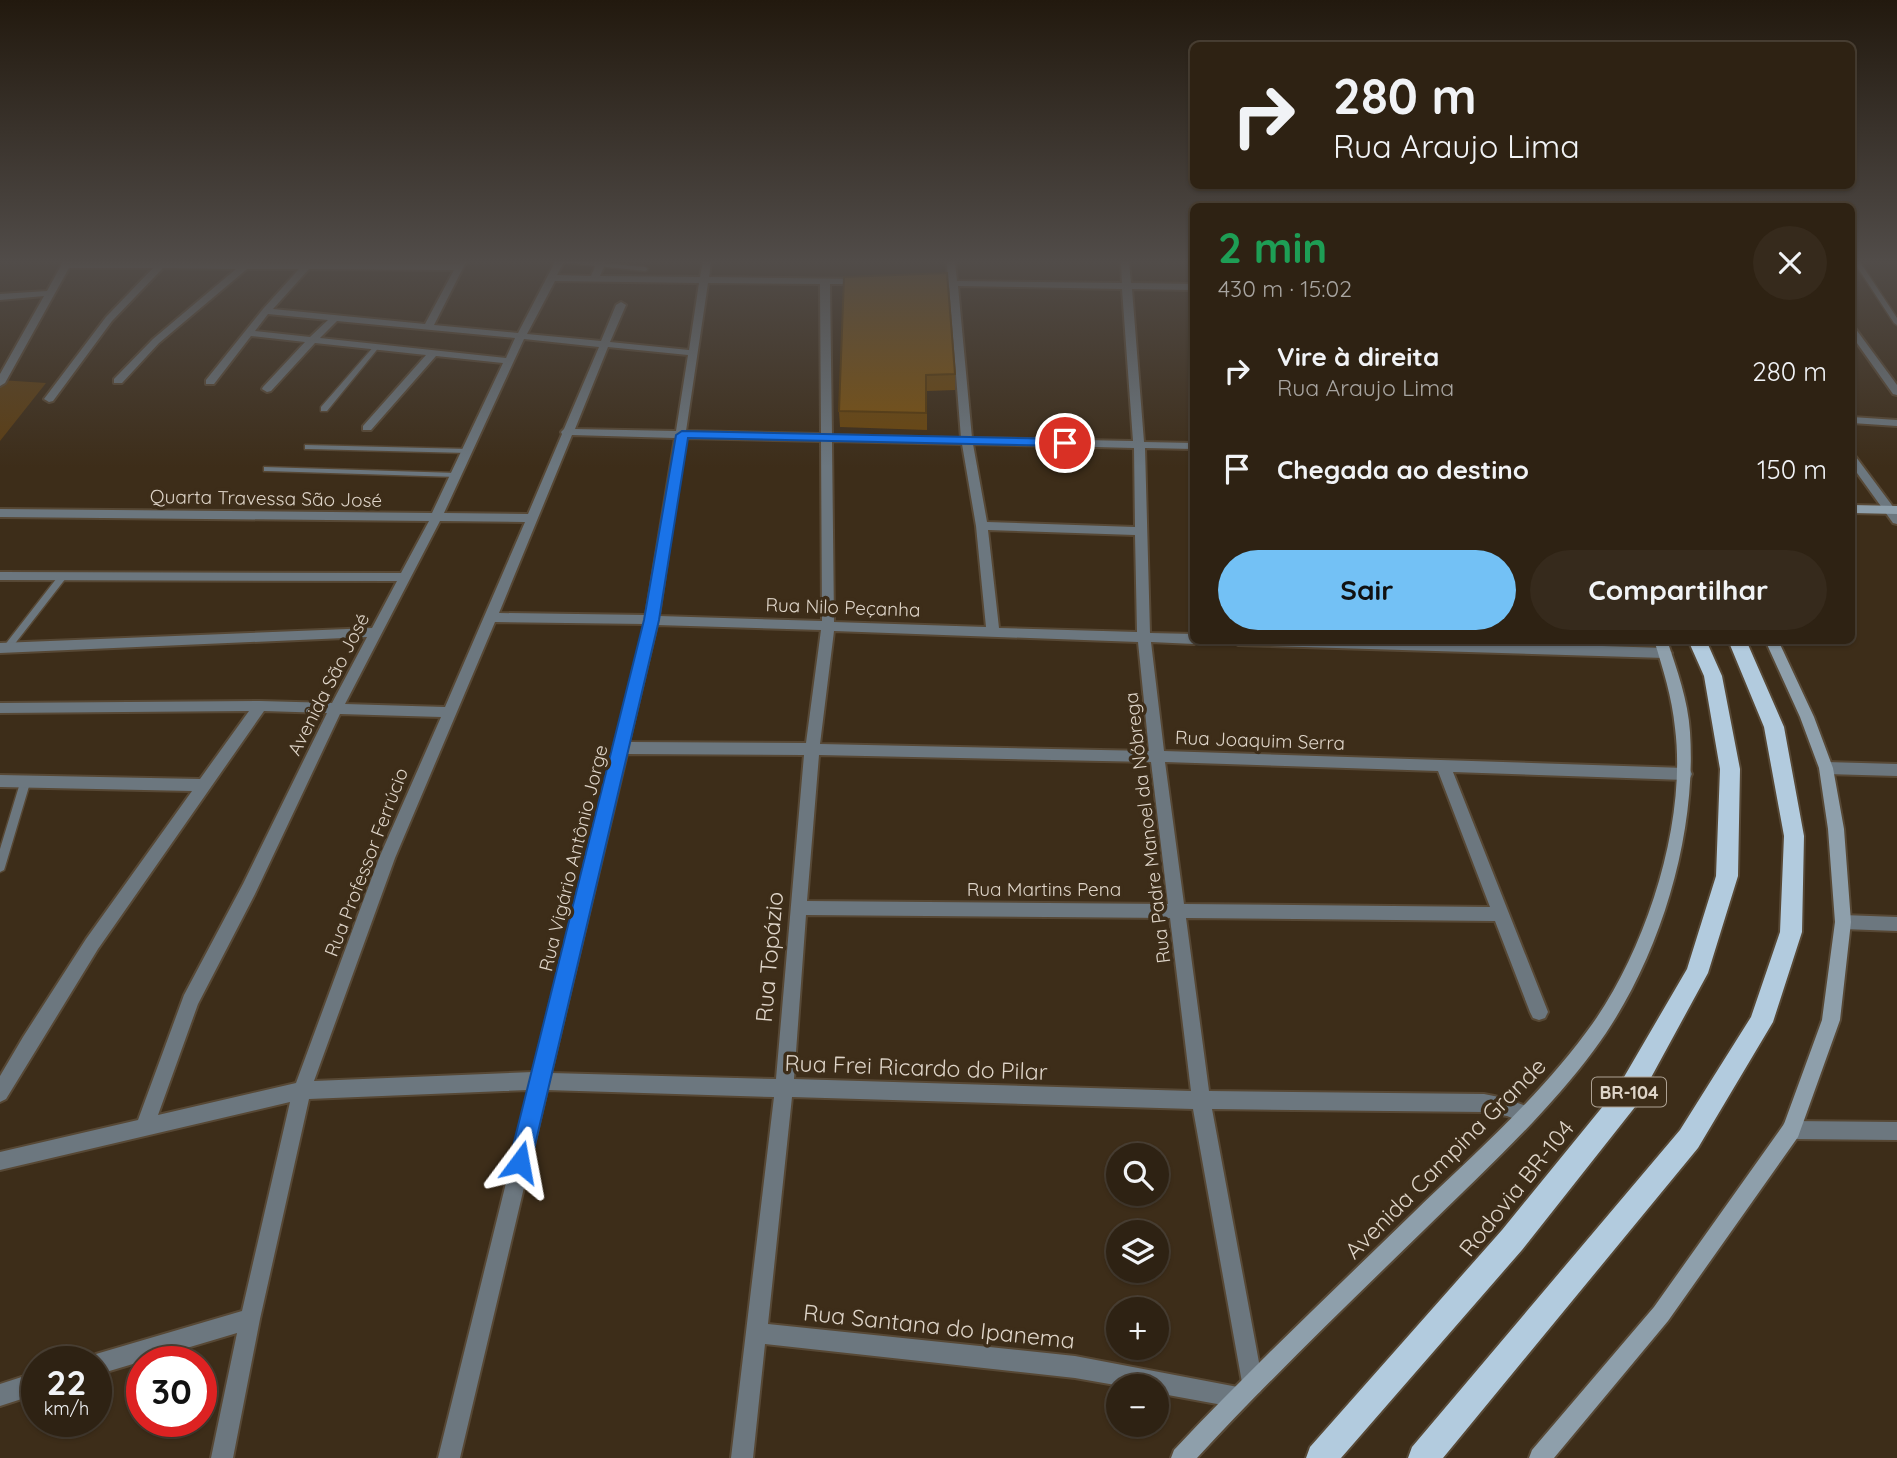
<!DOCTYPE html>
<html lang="pt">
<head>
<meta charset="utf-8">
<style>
  :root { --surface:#2e2213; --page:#362a1c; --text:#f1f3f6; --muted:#a7a4a0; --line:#493f33; --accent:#73c1f5 }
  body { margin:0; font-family:Quicksand,sans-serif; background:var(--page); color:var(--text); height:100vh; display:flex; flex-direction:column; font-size:26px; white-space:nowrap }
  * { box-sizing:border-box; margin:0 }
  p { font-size:23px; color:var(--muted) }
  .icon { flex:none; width:38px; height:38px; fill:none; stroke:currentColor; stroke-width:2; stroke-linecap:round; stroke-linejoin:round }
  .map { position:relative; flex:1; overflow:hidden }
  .details { position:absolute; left:1190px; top:203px; width:665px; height:441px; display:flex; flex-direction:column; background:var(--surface); border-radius:10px; box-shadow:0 2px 5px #0004,0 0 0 2px var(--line) }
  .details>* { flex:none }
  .hud { position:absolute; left:1190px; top:42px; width:665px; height:147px; border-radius:10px; box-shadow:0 2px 5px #0004,0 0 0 2px var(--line); background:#2e2213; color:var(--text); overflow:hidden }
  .fabs { position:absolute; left:1106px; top:1143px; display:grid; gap:14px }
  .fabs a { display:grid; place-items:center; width:63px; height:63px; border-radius:50%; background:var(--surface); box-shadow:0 2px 5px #0004,0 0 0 2px var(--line); font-size:35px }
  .speed { position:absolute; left:21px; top:1346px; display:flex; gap:14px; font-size:35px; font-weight:700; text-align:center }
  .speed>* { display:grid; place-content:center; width:91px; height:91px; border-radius:50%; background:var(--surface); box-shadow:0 2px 5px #0004,0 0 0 2px var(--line); line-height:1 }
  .speed small { font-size:18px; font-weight:400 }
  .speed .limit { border:10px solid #d22; background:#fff; color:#111 }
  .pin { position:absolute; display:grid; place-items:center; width:60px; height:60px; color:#fff; margin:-30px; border:4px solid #fff; border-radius:50%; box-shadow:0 2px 7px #0007 }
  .me { position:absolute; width:77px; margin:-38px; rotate:13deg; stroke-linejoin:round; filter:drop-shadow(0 0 5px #0008) }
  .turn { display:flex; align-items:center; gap:24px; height:147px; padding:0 28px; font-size:32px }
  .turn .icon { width:91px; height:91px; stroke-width:2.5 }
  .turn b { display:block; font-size:49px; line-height:60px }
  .round { display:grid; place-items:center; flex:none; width:74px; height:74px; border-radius:37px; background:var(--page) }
  .overview { display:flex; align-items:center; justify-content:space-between; height:119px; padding:0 28px }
  h1 { font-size:42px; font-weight:700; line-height:52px; color:#1e9e55 }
  .action { display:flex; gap:14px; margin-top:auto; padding:14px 28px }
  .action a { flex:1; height:80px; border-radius:42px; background:var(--accent); color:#111; font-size:28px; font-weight:700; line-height:80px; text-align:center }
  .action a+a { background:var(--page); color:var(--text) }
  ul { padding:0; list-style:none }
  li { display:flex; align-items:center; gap:21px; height:98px; padding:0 28px }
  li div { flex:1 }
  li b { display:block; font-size:26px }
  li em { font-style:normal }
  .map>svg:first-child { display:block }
</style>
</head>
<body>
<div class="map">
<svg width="1897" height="1458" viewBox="0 0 1897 1458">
  <rect width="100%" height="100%" fill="#3d2d19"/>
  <path fill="#5c3e13" d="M0,380L46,383L0,441Z"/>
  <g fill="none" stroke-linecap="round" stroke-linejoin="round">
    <g stroke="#574835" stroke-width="3">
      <path id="service" d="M559,262H589L645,267L648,269L645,271Z
        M1854,262H1860L1897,318V325L1894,323Z
        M375,345L380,346L327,411H321V407Z
        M305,445L468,449L472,451L468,453L308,449H305Z
        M264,467L457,473L461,475L457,477L267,471H264Z
        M63,573L67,576L66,578L10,650H4L2,648L4,646L60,574Z
        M25,779L29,780L30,783L5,867L4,870L0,872V849L20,783L21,780Z"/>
    </g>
    <g stroke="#574835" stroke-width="4">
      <path id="minor" d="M63,262L456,264L466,262L434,325L518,333L555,262H564L557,275L591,276L597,262H606L600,276L700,277L703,262H711L709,277L862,279L865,280V284H830L832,435L961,438L949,286L928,285V281H948L947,262H955L957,281L1122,283L1121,262H1129L1131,283L1194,284V290L1132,289L1144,442L1194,443V449L1145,448L1150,633L1194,634V640H1200L1194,644L1151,642L1164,751L1685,768L1690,770L1692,774L1690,778L1685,780L1453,772L1548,1012L1545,1018L1539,1020L1533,1018L1530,1012L1495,921L1186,918L1209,1091L1484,1094C1502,1097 1517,1102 1533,1109L1536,1115L1533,1121L1527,1124L1507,1116L1484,1112L1212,1109L1263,1384L1260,1392L1252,1395L1248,1393L1250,1397L1247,1405L1239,1408L1157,1393V1386H1121L1075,1378L765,1344L753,1458H731L774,1097L547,1090L460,1458H438L529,1090L309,1099L260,1319L233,1458H211L237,1333L96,1375V1362H87L89,1358L96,1354L242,1311L290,1102L0,1170V1152L138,1120L184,995L243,884L327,713L264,711L98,949L6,1099L0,1102V1076L23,1037L86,939L192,791L0,787V775L200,779L249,711L0,713V703L260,701L332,703L367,637L0,653V643L372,628L397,581L0,580V572L401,573L429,521L0,517V509L432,513L503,363L436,356L371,430H363V426L426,355L315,343L271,391L267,392L262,389L263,387L305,342L251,336L214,384H206V380L263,309L299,269H247L159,343L122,383H114V379L153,339L236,269L163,268L112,321L53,401L49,402L44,399L106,317L153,268H69L5,383L0,386V374L44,296L0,300V294L47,291ZM309,269L454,270L425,324L273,309ZM555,281L699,283L689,350L610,342L626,305L621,302L616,305L601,341L527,334ZM708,283L820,284L821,434L686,431ZM958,286L1122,289L1133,441L972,438ZM268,314L328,320L310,337L255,331ZM337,321L515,338L506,358L320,338ZM524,339L599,347L564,429L561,432L562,434L528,514L444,513ZM608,347L688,355L676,431L575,429ZM572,435L675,438L646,615L499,613ZM685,438L821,441L822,621L659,616ZM832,441L962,444L976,526L986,627L834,622ZM973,444L1134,448L1135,527L987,522ZM440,521L525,522L445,707L345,704ZM988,530L1135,535L1137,632L999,628ZM495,622L645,624L533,1072L314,1081L395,858ZM657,625L821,630L806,743L629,742ZM834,631L1138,642L1149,751L820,744ZM340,714L441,717L379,858L296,1083L158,1115L198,1004L255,894ZM627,754L804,755L776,1079L551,1073ZM819,755L1151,762L1168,904L807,901ZM1165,762L1438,771L1490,907L1184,904ZM806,915L1170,918L1191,1091L794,1079ZM792,1097L1193,1109L1243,1388L1075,1356L768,1324Z
        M1852,327L1855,328L1897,385V395L1893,394L1852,336Z
        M1852,417L1897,420V426L1852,423Z
        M1852,456L1856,457L1897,512V524L1893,523L1852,466Z
        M1232,640H1408L1665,648L1672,653L1665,658L1238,645Z
        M1826,762L1897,764V776L1826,774L1821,772L1819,768L1821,764Z
        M1843,915L1897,917V931L1843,929L1837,927L1835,922L1837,917Z
        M1791,1121L1897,1122V1140L1791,1139L1784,1137L1782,1130L1784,1123Z
        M37,1372V1394L0,1406V1384Z"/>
    </g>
    <g stroke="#574835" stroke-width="4">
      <path id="secondary" d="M1852,505L1897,506V514L1852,513Z
        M1654,640H1667C1677,670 1688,700 1690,732C1697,839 1658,964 1594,1050C1545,1116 1483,1172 1424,1230C1347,1305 1270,1379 1197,1458H1171L1174,1450C1250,1369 1331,1293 1411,1215C1474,1154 1542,1095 1593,1023C1647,946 1687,822 1675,728C1672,697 1663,669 1654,640Z
        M1765,640H1778L1814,717L1833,768L1844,829L1851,922L1840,1020L1798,1137L1668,1321L1554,1458H1529L1532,1450L1654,1307L1784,1124L1822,1020L1835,922L1828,829L1819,768L1800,717Z"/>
    </g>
    <g stroke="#574835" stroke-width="4">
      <path id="trunk" d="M1688,640H1706L1722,676L1740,769L1738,876L1708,973L1635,1107L1522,1250L1341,1458H1306L1310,1447L1502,1230L1617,1089L1687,969L1716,876L1720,769L1704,676Z
        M1728,640H1746L1784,727L1804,836L1802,932L1773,1022L1698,1148L1443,1458H1408L1412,1447L1680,1130L1751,1017L1780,932L1784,836L1764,727Z"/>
    </g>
    <use href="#service" fill="#6c777f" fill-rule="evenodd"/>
    <use href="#minor" fill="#6c777f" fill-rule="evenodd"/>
    <use href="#secondary" fill="#8e9fab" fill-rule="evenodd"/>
    <use href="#trunk" fill="#b2cbde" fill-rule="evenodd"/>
  </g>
  <path fill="#6c470d" d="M844,277L955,374V390L927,391V430L840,427L839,411Z"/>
  <path fill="#7d530f" stroke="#583a0a" stroke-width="2" d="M947,273L955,374L926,375V413L839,411L844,277Z"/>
  <linearGradient id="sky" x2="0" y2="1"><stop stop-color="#22190e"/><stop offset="0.56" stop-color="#514c49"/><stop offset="1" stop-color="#514c49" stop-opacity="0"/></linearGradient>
  <rect width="1897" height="467" fill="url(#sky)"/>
  <path fill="#1a73e8" stroke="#114b97" stroke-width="2" d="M682,431L1065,439L1071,443L1065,446L688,438L659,620L531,1162L528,1169L520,1173L513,1169L509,1162L644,620L676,435Z"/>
  <g text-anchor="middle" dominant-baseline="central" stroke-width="7" stroke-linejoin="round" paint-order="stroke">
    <rect fill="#3d2d19" stroke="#aea294" stroke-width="2" x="1592" y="1077.5" width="74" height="29" rx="5"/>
    <g font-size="18" font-weight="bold" fill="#ded4c8">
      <text x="1629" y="1092">BR-104</text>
    </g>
    <g font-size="19" fill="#ded4c8" stroke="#3d2d19">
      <text transform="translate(266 498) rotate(1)">Quarta Travessa São José</text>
      <text transform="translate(843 607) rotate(2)">Rua Nilo Peçanha</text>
      <text transform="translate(328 684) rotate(-63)">Avenida São José</text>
      <text transform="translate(1260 740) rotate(2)">Rua Joaquim Serra</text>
      <text transform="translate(1147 828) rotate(-97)">Rua Padre Manoel da Nóbrega</text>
      <text transform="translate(573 858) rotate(-76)">Rua Vigário Antônio Jorge</text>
      <text transform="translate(366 862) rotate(-69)">Rua Professor Ferrúcio</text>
      <text x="1044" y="889">Rua Martins Pena</text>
    </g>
    <g font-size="23" fill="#ded4c8" stroke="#3d2d19">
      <text transform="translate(769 957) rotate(-85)">Rua Topázio</text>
      <text transform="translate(916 1067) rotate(2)">Rua Frei Ricardo do Pilar</text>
      <text transform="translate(1445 1158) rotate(-45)">Avenida Campina Grande</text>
      <text transform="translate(1516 1188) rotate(-51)">Rodovia BR-104</text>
      <text transform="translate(939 1326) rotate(6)">Rua Santana do Ipanema</text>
    </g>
  </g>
</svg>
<div class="fabs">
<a><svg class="icon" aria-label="search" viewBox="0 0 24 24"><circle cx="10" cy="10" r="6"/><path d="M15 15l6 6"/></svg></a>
<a><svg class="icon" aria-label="layers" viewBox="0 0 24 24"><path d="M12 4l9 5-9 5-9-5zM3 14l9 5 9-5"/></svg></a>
<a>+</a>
<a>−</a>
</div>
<div class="speed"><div>22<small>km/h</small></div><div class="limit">30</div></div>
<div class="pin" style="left:1065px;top:443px;background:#d93025"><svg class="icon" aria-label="arrive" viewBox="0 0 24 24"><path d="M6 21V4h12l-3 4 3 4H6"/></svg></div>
<svg class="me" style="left:520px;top:1162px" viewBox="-20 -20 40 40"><path d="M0-17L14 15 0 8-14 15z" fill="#1a73e8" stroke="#fff" stroke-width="4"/></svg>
<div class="hud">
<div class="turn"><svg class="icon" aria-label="right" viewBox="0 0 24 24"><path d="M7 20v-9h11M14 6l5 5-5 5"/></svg><div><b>280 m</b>Rua Araujo Lima</div></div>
</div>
<section class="details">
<div class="overview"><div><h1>2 min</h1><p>430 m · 15:02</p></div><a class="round"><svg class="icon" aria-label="close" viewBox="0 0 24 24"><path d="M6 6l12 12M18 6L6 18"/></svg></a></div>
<ul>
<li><svg class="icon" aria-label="right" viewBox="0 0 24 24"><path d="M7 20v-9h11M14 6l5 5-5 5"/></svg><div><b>Vire à direita</b><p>Rua Araujo Lima</p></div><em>280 m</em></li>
<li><svg class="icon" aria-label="arrive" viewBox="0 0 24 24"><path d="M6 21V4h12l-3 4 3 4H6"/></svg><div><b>Chegada ao destino</b></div><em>150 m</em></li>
</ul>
<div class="action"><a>Sair</a><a>Compartilhar</a></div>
</section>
</div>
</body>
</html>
